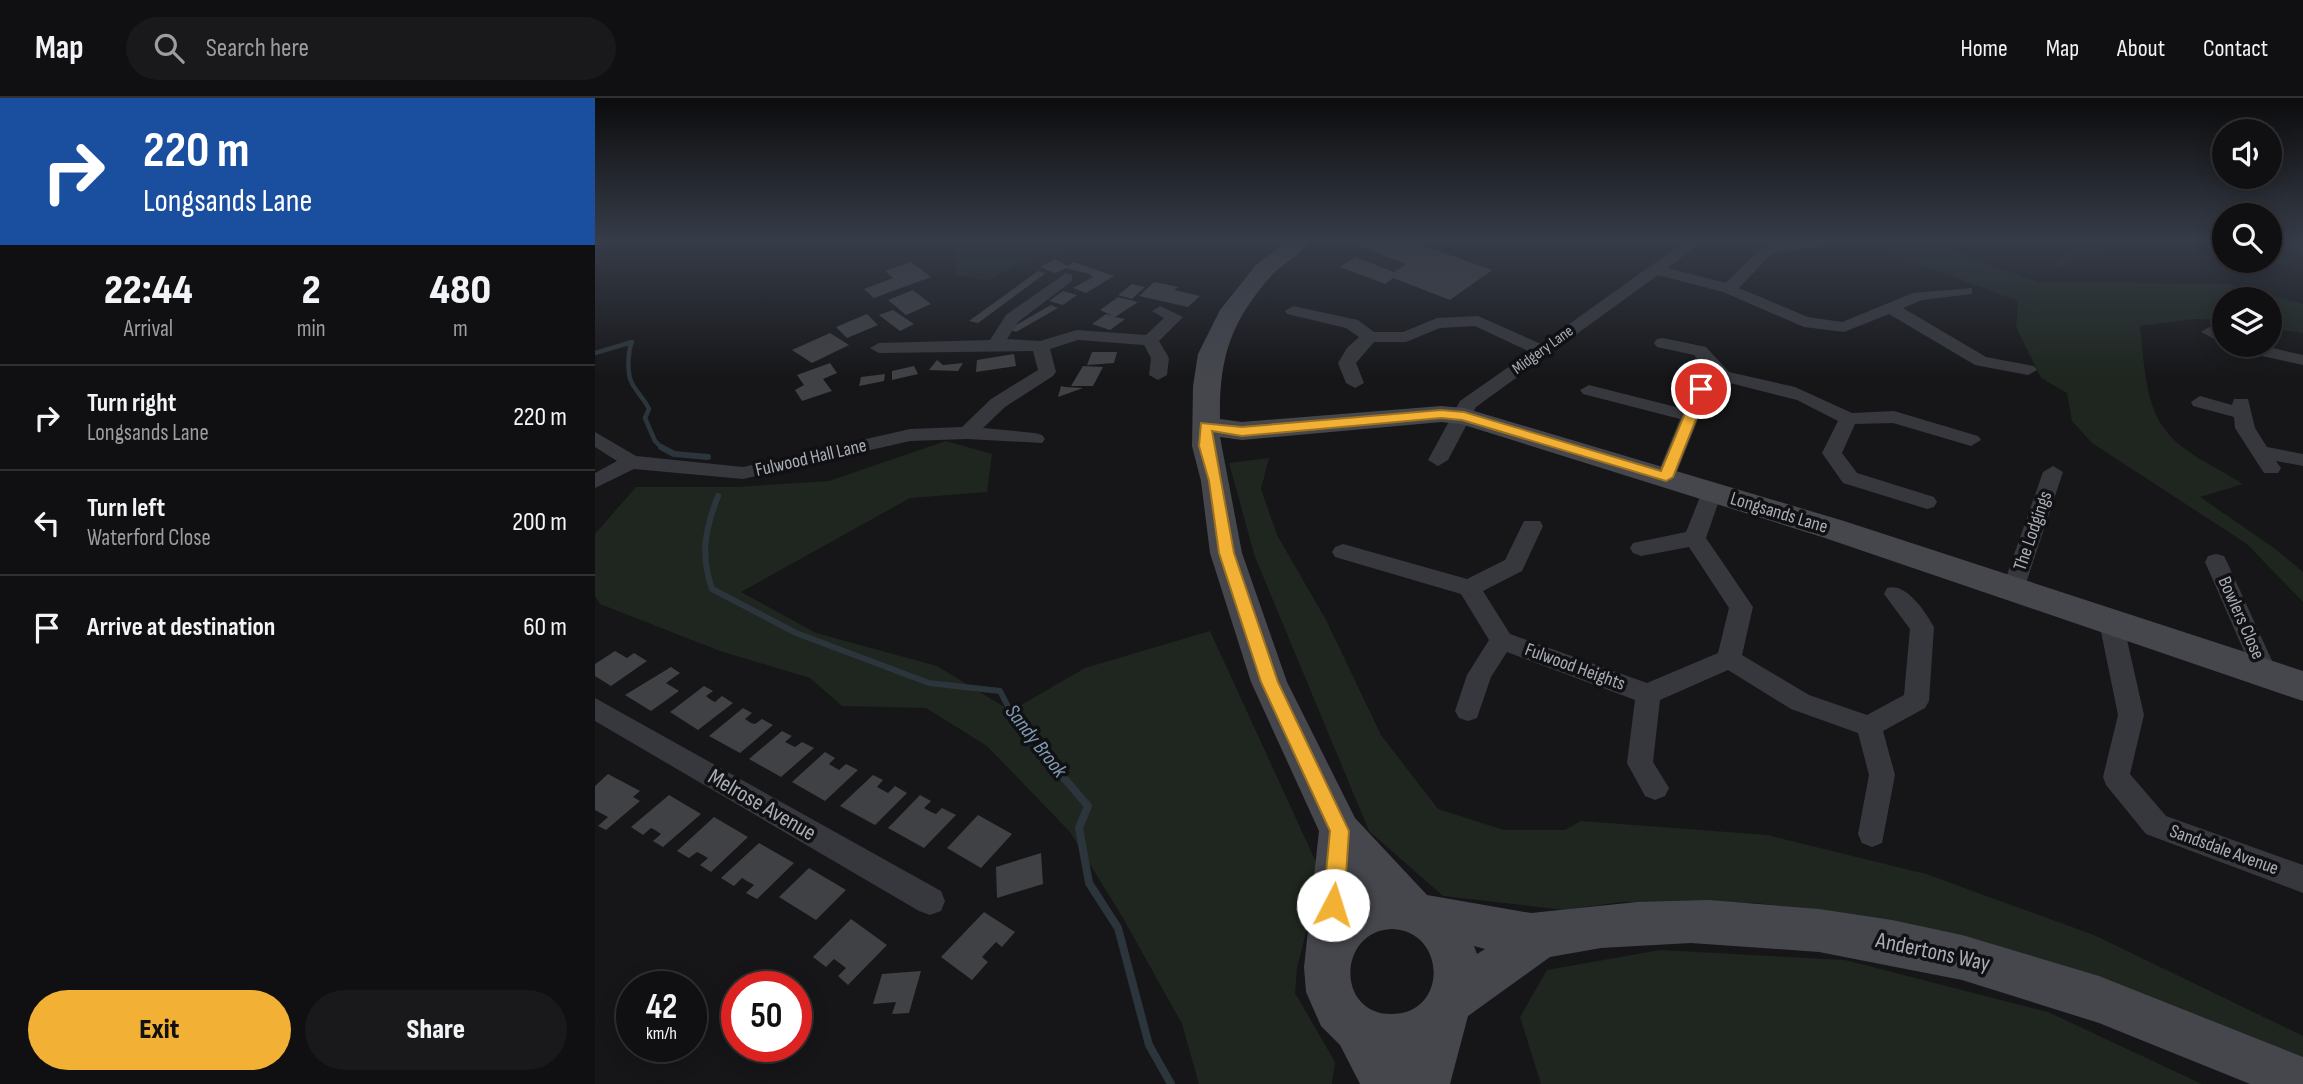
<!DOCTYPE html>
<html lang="en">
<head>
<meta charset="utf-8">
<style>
  :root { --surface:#101012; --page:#19191b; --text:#f1f3f6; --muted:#9c9d9f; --line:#303032; --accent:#f2b134 }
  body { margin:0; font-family:"Sofia Sans Condensed",sans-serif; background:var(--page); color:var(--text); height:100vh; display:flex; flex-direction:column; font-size:26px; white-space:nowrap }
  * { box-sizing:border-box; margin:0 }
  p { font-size:23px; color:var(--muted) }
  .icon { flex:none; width:38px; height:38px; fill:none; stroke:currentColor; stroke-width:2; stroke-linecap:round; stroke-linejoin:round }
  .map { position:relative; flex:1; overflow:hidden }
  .side { display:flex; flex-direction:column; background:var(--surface); width:595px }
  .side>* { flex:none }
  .hud { background:#1a4fa0; color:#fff; overflow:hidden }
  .buttons { position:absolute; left:1617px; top:21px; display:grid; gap:14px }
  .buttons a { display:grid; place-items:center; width:70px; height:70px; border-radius:50%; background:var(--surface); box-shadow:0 4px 18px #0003,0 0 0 2px var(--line); font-size:35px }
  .speed { position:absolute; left:21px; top:873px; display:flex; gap:14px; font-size:35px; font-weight:700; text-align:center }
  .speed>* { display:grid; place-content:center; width:91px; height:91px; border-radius:50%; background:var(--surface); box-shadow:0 4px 18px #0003,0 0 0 2px var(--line); line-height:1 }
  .speed small { font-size:18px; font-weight:400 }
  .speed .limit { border:10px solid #d22; background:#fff; color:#111 }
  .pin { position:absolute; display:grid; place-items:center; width:60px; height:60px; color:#fff; margin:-30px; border:4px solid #fff; border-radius:50%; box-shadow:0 2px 7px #0007 }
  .me { position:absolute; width:77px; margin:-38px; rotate:5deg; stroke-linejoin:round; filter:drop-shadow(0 0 5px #0008) }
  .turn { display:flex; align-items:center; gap:24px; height:147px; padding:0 28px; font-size:32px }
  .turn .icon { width:91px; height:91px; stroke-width:2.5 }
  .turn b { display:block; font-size:49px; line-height:60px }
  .eta { display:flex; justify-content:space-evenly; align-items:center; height:119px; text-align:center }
  .eta b { font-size:42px; font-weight:800; line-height:49px }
  .action { display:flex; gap:14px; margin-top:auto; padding:14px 28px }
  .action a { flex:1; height:80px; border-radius:42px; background:var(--accent); color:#111; font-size:28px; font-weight:800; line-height:80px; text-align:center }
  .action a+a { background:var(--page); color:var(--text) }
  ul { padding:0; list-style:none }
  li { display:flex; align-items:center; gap:21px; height:105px; padding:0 28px; border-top:2px solid var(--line) }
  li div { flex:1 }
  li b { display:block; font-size:26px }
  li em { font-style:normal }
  header { display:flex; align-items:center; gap:42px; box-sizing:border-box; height:98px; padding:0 35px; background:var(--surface); border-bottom:2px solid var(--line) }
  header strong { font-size:33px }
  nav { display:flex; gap:38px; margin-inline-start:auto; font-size:24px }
  .search { width:490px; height:63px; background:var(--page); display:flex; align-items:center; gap:18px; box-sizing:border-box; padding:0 24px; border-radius:38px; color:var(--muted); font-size:26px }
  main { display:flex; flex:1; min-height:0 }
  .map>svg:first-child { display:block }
</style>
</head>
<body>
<header>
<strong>Map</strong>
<div class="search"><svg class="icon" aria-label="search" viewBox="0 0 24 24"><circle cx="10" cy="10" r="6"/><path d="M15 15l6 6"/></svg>Search here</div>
<nav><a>Home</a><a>Map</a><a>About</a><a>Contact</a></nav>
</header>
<main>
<section class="side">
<div class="hud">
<div class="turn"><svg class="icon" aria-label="right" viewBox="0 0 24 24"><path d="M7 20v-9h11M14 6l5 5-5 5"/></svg><div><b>220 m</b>Longsands Lane</div></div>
</div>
<div class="eta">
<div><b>22:44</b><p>Arrival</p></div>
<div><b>2</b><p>min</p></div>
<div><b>480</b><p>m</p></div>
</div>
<ul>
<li><svg class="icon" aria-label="right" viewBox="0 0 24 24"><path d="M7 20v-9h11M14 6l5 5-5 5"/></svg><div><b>Turn right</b><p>Longsands Lane</p></div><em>220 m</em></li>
<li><svg class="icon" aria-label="left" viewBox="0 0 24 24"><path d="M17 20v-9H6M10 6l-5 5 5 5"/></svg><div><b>Turn left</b><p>Waterford Close</p></div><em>200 m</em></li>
<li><svg class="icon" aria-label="arrive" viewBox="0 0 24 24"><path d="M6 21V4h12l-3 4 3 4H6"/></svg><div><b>Arrive at destination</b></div><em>60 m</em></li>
</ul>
<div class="action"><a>Exit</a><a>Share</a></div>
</section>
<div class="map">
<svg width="1708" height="986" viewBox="0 0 1708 986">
  <rect width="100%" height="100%" fill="#161618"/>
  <path fill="#1e261f" d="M354,142H513L428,163L392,183L361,176L362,154Z
    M1282,142H1343L1379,161L1443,184L1634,186L1708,206V235L1675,230V201H1629V222L1599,221L1545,228C1549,260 1549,301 1568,329C1585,354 1623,370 1648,386L1605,399L1679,450L1708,474V504L1652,446L1497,345L1477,323L1472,295L1446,280L1421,229L1423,203L1300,158Z
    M1495,142H1629V157L1595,144L1576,142L1483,158L1466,168H1459L1480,147Z
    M1675,142H1708V159L1694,167L1651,163H1675Z
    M351,343L397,356L392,394L315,400L146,494L221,535L342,568L416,613L490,570L615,533L726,775L702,870L700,895L740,964L737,986H604L587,926L528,820L475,734L392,648L331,610L247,608L215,580L125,553L5,506L0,498V436L41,389H142L234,383Z
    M674,360L666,391L682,437L731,522L786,637L843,711L909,732H970L986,723L1172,737L1331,776L1499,837L1708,938V965L1293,822L1161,805L1026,804L969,812L848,798L774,733L660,459L634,365Z
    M1065,852L1250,862L1453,914L1607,986H946L925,919L952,872Z"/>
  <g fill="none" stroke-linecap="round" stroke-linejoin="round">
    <path stroke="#2c353c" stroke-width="4.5" d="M1607,142L1629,148
      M1675,144L1708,152
      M0,255L37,244C33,252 32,274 36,283C40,293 49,300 54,311L50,320L60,343L68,351"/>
    <path stroke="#2c353c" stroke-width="6" d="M66,349L79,356L113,359
      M123,398C110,432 105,456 117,491L201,535L334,585L405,593L422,626"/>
    <path stroke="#2c353c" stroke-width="8" d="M421,624L493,708L484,730L494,785L523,830L554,947L576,986"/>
  </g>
  <path fill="#404145" d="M769,142H813L897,172L855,202L798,180L790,186L745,169L760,159L799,174L811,166L761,147Z
    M460,161L473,168L479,164L519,178L491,195L478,190L498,179L494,176L471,170L460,175L445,169Z
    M316,164L336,179L279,200L269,191L298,180L290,173Z
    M443,173L451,175L383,225L374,223Z
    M559,184L584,189L579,192L605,198L593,209L544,198Z
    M537,186L550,189L537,201L523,197Z
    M318,192L336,206L311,217L293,202Z
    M468,193L482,197L468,207L454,203Z
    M523,199L543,204L520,219L530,221L515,232L497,226L511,216L518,218L505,212Z
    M456,207L463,210L421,234L414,231Z
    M298,212L319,226L305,233L284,217Z
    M272,216L283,227L252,240L241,229Z
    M235,235L254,247L217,265L197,252Z
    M497,254H522L519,265L492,267Z
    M419,256L421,268L381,274L382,262Z
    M342,262L348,267L368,265L363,273L334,272Z
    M235,265L242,275L228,281L237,293L207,303L200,292L209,287L202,277Z
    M319,268L323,276L297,282V273Z
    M488,268L508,269L498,288H476Z
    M290,276L289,283L264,288L266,279Z
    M466,288L470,289L488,290L463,299Z
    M20,553L32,560L39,555L52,563L16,588L0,578V566Z
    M76,569L85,575L71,585L84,593L56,613L30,597Z
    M109,588L118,593L111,598L116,602L120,604L127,598L138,605L103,632L75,614Z
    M148,610L157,615L150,621L156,625L160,626L167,621L178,627L145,655L114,638Z
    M187,633L197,638L190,644L200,649L207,644L219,650L186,679L154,661Z
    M230,654L240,660L234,666L244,672L251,666L263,672L230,703L197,684Z
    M13,676L45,693L38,699L45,703L11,732L3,728L13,719L0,712V688Z
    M278,677L288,682L282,689L293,695L300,688L312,695L280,727L245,708Z
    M74,697L106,716L68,749L58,743L66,736L60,732L56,730L48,737L36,729Z
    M325,697L336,703L329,710L336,714L341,716L347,710L361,717L329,750L293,730Z
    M383,717L417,736L386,770L352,750Z
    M119,719L153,739L116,774L105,767L113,760L106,756L102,754L94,760L82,753Z
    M164,745L199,765L162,801L151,795L159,787L152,783L147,780L139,788L126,780Z
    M446,755L448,786L402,800L401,769Z
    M214,770L251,792L221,822L184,799Z
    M389,814L420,834L407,849L401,844L387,859L393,864L377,882L346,859Z
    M256,821L292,847L253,887L243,878L251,870L239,861L231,869L218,859Z
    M326,873L314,915L297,916L301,904L278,906L287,876Z"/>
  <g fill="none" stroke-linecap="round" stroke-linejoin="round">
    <path fill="#37383d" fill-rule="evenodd" d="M1092,142H1109L1073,170L1131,185L1166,150L1197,142H1246L1239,146L1176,156L1144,190L1213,219L1247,224L1318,195L1377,190V196L1327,202L1308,210L1391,259L1439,268L1442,272L1433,277L1380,267L1294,216L1249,234L1209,229L1128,194L1063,177L881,309L853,362L843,368L833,362L865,303L935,254L880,228L845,230L811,244H779L761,265L769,285L760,290L751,285L743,265L752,250L764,239L751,230L692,216L690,213L698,208L763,222L779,234H808L842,220L883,218L946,246Z
      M471,175L477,177V183L423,224L412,241L445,243L482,232L551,237L569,220L557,213L565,208L588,219L564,243L574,260L572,277L563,282L554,277L556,260L549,247L483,242L455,251L461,274L458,278L410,309L388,330L440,335L447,337L450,341L447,345L372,341L315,343L148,381L39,371L0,390V375L22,363L0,349V334L41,358L148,369L315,331L367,329L396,301L443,272L438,253L284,255L275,250L284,245L395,242L411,217Z
      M1614,229L1629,235V246L1606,234Z
      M1068,240L1111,249L1134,274L1200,289L1257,315L1299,313L1383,338L1386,342L1376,348L1298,325L1260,326L1247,355L1262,375L1339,399L1342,404L1339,409L1332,411L1248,385L1227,355L1243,323L1202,302L1131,284L1114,294L1078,384H1064L1061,379L1085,321L988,296L985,292L994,287L1089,311L1100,287L1117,277L1099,257L1062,249L1059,245L1062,241Z
      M1633,247H1664L1708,257V267L1636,251Z
      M1605,298L1637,307L1639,301H1653L1660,330L1672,349L1708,356V368L1681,363L1686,370L1683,375H1669L1640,330L1639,319L1598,308L1596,304Z
      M1458,368L1468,374L1429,491L1426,497H1410L1407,491L1448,374Z
      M1117,387L1127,394L1111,440L1158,509L1147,557L1214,597L1272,617L1309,597L1315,531L1289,496L1292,490C1311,484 1330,513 1339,529L1334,603L1330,610L1288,633L1300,677L1287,745L1277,749L1267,745L1263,736L1274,677L1263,635L1196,611L1133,572L1065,602L1058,664L1074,690L1070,698L1060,702L1050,698L1032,665L1040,602L912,554L896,579L882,620L873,623L864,620L860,613L872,577L894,542L866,496L740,459L737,454L740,449L748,446L872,481L910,462L929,423H945L948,428L927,473L888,493L915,536L1052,585L1123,555L1134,510L1094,449L1046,458L1038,455L1035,450L1038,445L1091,434L1107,394Z
      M1621,456L1629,458L1632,464L1683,576L1680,583L1671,586L1662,583L1659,576L1610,464L1613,458Z
      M1516,515L1524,518L1528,524L1549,617L1535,676L1571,718L1708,767V795L1551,736L1511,687L1508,679L1523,617L1504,524L1508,518Z
      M0,600L346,793L350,803L346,813L335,817L324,813L0,623Z"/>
    <path fill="#45474d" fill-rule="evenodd" d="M692,142H716C706,157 688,165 676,178C635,225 624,260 625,321L647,324L846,308L869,310L1249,423L1708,573V603L1227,439L866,326L846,324L647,342L625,339L647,455L692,584L760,720L832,797L936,815L1042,804L1114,802L1224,811L1297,822L1367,837L1504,878L1708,959V986H1655L1504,925L1367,882L1224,854L1096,845L1006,850L955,859L873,918L855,986H765L745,947L726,928L711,894L709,869L724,733L656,584L615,455L606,383L597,348L598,288L603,256L625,212L661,167ZM762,782L772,793L761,798ZM797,831C852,833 853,916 797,916C741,917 742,833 797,831ZM879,848L890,851L882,856Z"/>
  </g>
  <linearGradient id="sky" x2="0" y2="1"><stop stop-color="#0c0c0d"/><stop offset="0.51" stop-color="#363c48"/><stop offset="1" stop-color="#363c48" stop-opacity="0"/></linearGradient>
  <rect width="1708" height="280" fill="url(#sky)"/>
  <path fill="#f2b134" stroke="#9d7322" stroke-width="2" d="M1106,287L1113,291L1078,379L1071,383L867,322L846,320L647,338L617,333L639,455L683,584L754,733L749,807L746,815L738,817L731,815L728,807L735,733L666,584L624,455L614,383L604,348L606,325L647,329L846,312L869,314L1066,373L1100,291Z"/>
  <g text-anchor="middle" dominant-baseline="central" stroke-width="7" stroke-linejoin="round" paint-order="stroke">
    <g font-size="16" fill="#a8adb8" stroke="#111113">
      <text transform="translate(948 252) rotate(-36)">Midgery Lane</text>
    </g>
    <g font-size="19" fill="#a8adb8" stroke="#111113">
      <text transform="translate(216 360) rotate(-13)">Fulwood Hall Lane</text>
      <text transform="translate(1184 415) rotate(17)">Longsands Lane</text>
      <text transform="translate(1438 433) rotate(-71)">The Lodgings</text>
      <text transform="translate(1646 520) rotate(66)">Bowlers Close</text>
      <text transform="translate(980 569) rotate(20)">Fulwood Heights</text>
      <text transform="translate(1629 752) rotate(20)">Sandsdale Avenue</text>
    </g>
    <g font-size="21" font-style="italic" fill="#7f9bb3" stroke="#111113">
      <text transform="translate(441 643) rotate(52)">Sandy Brook</text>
    </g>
    <g font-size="23" fill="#a8adb8" stroke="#111113">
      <text transform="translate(167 707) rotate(30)">Melrose Avenue</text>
      <text transform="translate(1338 854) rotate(12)">Andertons Way</text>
    </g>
  </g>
</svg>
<div class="buttons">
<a><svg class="icon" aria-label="sound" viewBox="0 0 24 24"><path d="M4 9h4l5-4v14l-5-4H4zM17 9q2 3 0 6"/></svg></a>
<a><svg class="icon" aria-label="search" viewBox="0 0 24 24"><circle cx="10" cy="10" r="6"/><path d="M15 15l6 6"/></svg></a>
<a><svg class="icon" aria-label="layers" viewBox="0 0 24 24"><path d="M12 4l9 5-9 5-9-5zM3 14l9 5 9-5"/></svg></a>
</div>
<div class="speed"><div>42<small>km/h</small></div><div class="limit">50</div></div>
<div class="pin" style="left:1106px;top:291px;background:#d93025"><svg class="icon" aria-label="arrive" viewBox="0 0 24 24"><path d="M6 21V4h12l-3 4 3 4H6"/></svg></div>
<svg class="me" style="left:738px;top:807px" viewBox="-20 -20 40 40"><circle r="19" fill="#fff"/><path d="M0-13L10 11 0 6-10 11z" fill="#f2b134"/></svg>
</div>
</main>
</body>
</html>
